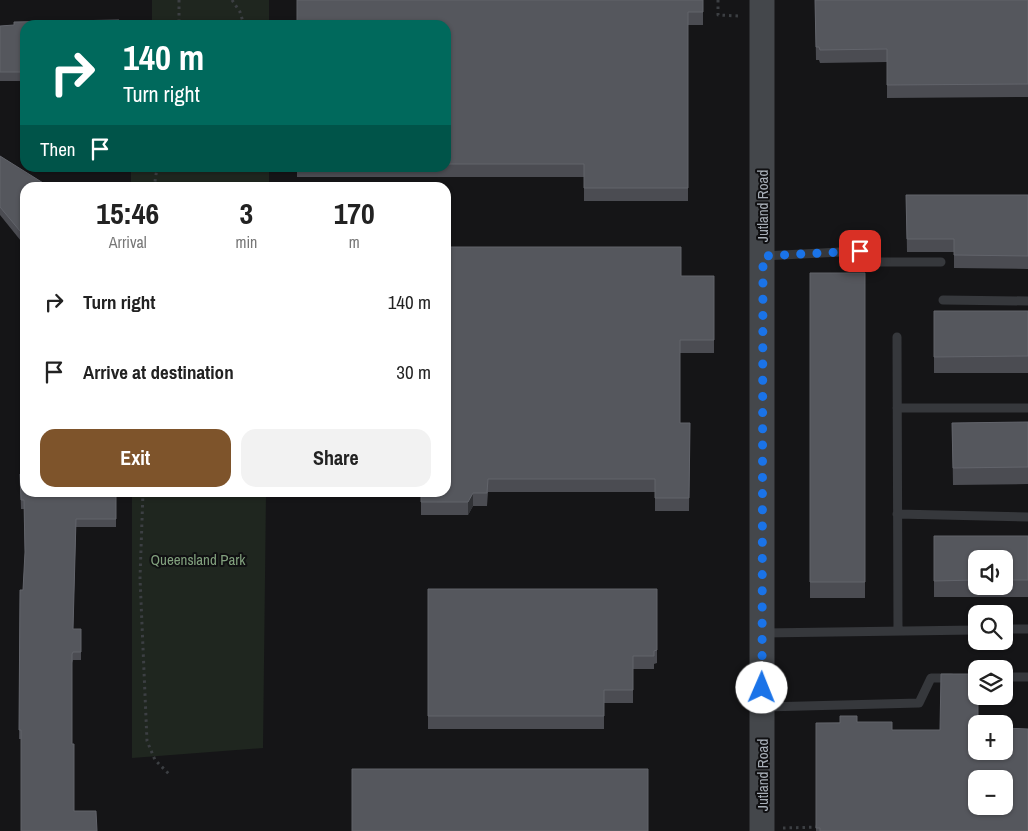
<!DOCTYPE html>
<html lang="en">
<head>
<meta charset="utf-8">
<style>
  :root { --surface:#fff; --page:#f2f2f2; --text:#222; --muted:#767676; --accent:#7e542b }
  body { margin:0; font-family:"Archivo Narrow",sans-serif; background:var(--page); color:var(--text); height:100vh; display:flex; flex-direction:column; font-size:19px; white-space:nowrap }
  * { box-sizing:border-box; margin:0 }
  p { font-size:16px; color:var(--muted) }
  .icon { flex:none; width:28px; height:28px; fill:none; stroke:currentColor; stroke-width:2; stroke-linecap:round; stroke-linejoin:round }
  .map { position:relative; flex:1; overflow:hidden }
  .details { position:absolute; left:20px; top:182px; width:431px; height:315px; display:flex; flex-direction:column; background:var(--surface); border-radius:15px; box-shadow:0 1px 4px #0004 }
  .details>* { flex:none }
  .guide { position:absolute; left:20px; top:20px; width:431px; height:152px; border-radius:15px; box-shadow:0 1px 4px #0004; background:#00695c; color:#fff; overflow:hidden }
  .controls { position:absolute; left:968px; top:550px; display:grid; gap:10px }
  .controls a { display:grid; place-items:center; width:45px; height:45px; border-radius:10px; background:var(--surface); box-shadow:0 1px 4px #0004; font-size:25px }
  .pin { position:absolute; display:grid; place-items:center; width:42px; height:42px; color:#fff; margin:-21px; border-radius:10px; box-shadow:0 2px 8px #0006 }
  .me { position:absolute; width:55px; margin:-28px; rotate:1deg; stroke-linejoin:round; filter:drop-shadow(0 0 4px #0008) }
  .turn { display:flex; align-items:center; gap:18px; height:105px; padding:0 20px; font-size:22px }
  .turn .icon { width:65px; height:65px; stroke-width:2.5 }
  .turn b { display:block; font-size:35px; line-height:42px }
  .then { display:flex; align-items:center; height:48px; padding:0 20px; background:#0003; gap:10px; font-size:19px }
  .eta { display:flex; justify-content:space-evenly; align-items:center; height:85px; text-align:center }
  .eta b { font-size:30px; font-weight:700; line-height:35px }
  .cta { display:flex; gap:10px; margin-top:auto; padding:10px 20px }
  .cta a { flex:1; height:58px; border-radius:15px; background:var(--accent); color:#fff; font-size:20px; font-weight:700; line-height:58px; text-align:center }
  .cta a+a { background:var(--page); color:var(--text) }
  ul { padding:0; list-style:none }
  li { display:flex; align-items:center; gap:15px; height:70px; padding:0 20px }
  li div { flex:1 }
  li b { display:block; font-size:19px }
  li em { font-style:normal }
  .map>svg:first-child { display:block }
</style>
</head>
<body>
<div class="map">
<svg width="1028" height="831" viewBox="0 0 1028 831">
  <rect width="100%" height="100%" fill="#151517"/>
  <path fill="#1f261f" d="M152,0H269V25H152Z
    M131,168H269V187H131Z
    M132,493H266L263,748L132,758Z"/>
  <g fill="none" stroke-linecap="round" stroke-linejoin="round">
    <path stroke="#3c3f43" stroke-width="3" stroke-dasharray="2.5 4" stroke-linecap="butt" d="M179,0V25
      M232,0L240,12L244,25
      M718,0V15L739,16
      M154,188L157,168
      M143,492L140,578L147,741L155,760L169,774
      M783,828L819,827"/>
    <path stroke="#36383c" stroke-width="9" d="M763,256L860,251L879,262H941
      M943,300L1028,301
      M897,337L898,630
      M897,408H1028
      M897,514L1028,517
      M1004,629H1028
      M763,633L976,630
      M1004,677H1028
      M765,707L919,703L931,678H951"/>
    <path stroke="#44474b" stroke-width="25" d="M762,831V0"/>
  </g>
  <path fill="#4b4c52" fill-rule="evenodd" d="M703,0V25H688V201H584V177H297V168H446V25Z
    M815,0H1028V97L887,98V62L820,63L819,60H816Z
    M25,25V81H0V26Z
    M0,156L48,188H25V246L0,215Z
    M906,195H1028V269L954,268V252H907Z
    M446,247L681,276H714V353H680V423H690L689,511H655V492H488L487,506H473L468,515H421V492H446Z
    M810,273H865V598H810Z
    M934,311H1028V373H934Z
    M25,322V394H21V385Z
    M1028,422V484L953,485L952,423Z
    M20,474L116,492V527H76L73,629H81V660H73L72,663L21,831V739H19L20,590H23L25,554L24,509H21Z
    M934,536H1028V597H934ZM976,559H1004V586H976Z
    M428,589H657V663L654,664V669H633V703H604V729H428Z
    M857,722L892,730H940L976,724L1028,831H816V723Z"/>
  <path fill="#313236" d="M473,493V506L468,515V502Z"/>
  <path fill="#55575d" stroke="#62646b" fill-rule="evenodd" d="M297,0H703V12H688V188H584V164H446V25H297Z
    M815,0H1028V84L887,85V49L820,50L819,47H816Z
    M119,20V25H25V72H0V26L14,25V22Z
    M0,156L48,186L46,188H25V237L0,207Z
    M906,195H1028V256L954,255V239H907Z
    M446,247H681V276H714V340H680V423H690L689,498H655V479H488L487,493H473L468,502H421V492H446Z
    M810,273H865V582H810Z
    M934,311H1028V356L934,357Z
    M25,322V385H21L24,326Z
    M1028,422V467L953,468L952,423Z
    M20,474H25V492H116V519H76L73,629H81V652H73L72,654V744H74V811H96L97,831H21V730H19L20,590H23L25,552L24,500H21Z
    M934,536H1028V580H1004V559H976V580L934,581Z
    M428,589H657V650L654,651V656H633V690H604V716H428Z
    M941,674H976V696H978V724H976V751H1004V728L1028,729V831H820V828H816V723H840V716H857V722H892V730H940ZM976,779H1004V806H976Z
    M352,769H648V831H352Z"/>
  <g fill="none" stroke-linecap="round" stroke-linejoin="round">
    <path stroke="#1a73e8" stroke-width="9" stroke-dasharray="0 16.2" d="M762,688L763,256L860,251"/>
  </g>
  <g text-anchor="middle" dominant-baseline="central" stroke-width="4" stroke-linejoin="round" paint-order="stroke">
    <g font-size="15" fill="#a7aeb7" stroke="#101012">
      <text transform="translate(762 206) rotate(-90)">Jutland Road</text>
      <text transform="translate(762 775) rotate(-90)">Jutland Road</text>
    </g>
    <g font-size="15" fill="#82a17e" stroke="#101012">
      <text x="198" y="559">Queensland Park</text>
    </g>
  </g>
</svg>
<div class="controls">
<a><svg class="icon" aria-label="sound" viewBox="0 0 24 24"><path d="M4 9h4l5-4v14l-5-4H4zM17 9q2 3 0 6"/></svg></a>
<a><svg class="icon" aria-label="search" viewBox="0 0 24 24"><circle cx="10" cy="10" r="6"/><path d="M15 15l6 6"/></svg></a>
<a><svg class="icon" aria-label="layers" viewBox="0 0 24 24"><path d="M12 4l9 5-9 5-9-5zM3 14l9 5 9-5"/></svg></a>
<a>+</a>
<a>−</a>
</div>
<div class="pin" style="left:860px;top:251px;background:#d93025"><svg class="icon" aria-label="arrive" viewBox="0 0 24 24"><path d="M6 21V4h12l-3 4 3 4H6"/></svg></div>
<svg class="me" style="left:762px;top:688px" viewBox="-20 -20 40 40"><circle r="19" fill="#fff"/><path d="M0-13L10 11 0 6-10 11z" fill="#1a73e8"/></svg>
<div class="guide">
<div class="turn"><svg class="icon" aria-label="right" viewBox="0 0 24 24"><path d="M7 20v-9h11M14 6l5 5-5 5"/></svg><div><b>140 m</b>Turn right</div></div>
<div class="then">Then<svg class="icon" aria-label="arrive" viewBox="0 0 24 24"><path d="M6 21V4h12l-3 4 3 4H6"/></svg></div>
</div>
<section class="details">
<div class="eta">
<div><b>15:46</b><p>Arrival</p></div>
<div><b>3</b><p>min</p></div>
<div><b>170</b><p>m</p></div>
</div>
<ul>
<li><svg class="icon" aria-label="right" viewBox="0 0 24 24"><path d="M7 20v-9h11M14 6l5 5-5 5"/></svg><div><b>Turn right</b></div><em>140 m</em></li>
<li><svg class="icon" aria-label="arrive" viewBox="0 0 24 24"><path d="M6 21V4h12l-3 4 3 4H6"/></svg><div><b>Arrive at destination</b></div><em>30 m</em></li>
</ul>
<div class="cta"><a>Exit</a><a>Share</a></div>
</section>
</div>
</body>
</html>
